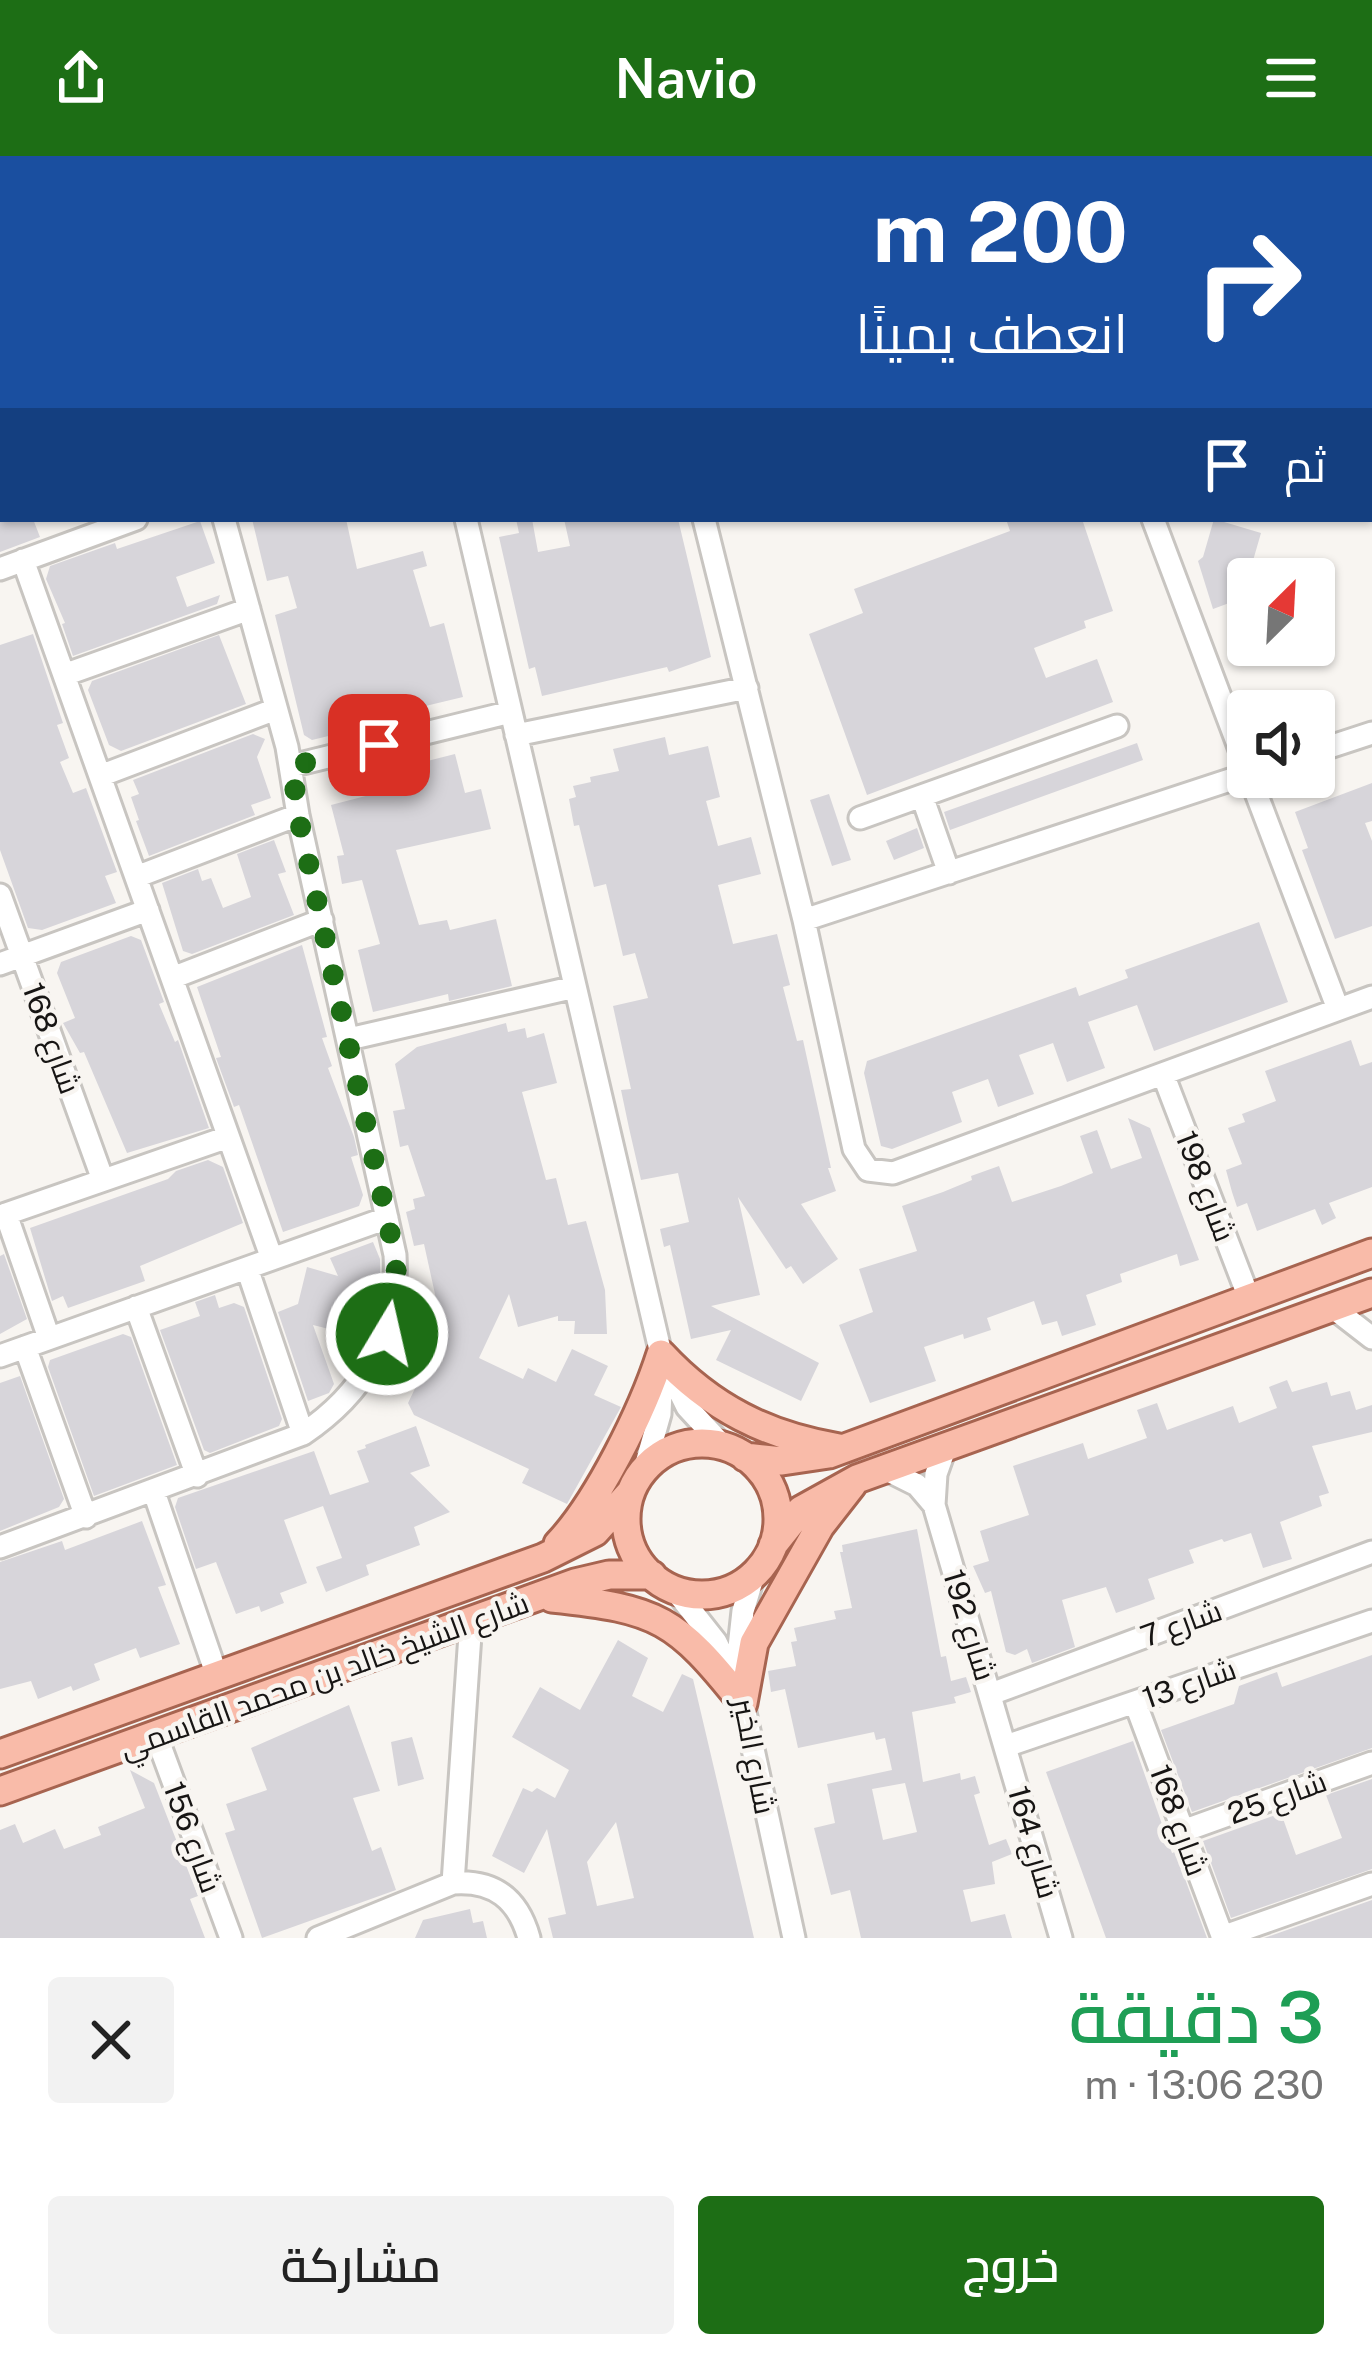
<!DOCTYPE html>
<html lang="ar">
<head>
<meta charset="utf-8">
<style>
  :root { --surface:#fff; --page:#f2f2f2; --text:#222; --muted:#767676; --accent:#1d6e15 }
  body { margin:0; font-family:"Public Sans",Cairo,sans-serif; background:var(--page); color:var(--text); direction:rtl; height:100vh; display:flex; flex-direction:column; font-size:45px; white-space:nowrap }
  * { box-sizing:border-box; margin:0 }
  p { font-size:39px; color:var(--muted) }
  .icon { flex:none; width:66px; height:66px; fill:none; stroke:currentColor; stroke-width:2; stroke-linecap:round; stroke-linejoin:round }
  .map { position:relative; height:1782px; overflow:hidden; direction:ltr }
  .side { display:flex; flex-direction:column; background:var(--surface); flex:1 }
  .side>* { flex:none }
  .banner { position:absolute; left:0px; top:0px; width:1374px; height:366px; box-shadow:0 3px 9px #0004; direction:rtl; background:#1a4fa0; color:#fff; overflow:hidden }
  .needle { width:78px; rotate:24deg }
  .controls { position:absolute; left:1227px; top:402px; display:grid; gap:24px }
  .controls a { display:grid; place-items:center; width:108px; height:108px; border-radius:12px; background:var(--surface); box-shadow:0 3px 9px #0004; font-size:60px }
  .pin { position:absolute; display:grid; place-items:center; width:102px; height:102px; color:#fff; margin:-51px; border-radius:24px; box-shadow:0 6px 18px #0006 }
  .me { position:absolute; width:132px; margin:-66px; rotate:9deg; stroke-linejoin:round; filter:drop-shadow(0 0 9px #0008) }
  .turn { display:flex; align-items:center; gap:42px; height:252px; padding:0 48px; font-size:54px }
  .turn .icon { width:156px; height:156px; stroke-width:2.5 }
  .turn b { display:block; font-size:84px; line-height:102px }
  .then { display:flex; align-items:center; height:114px; padding:0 48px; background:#0003; gap:24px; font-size:45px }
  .round { display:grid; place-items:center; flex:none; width:126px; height:126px; border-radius:12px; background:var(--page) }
  .overview { display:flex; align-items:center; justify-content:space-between; height:204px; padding:0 48px }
  h1 { font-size:72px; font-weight:600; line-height:90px; color:#1e9e55 }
  .primary-button { display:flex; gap:24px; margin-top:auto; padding:24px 48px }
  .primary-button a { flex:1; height:138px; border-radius:12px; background:var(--accent); color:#fff; font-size:48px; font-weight:600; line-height:138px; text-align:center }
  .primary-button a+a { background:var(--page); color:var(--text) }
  header { display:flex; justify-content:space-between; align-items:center; height:156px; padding:0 48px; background:var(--accent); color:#fff; font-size:54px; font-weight:600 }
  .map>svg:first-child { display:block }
</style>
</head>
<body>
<header><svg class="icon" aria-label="menu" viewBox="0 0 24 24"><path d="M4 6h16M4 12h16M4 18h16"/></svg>Navio<svg class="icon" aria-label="share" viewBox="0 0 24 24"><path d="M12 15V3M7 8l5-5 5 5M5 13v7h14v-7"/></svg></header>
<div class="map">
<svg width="1372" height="1782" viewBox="0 0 1372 1782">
  <rect width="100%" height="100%" fill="#f8f5f1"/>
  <path fill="#d7d5da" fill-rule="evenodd" d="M0,363H33L40,381L0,396Z
    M252,363H346L357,413L423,395L427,410L413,414L430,471L444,467L463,541L388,559L389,564L349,575L312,584L304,579L275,459L297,452L288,420L267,425Z
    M516,363H532L538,396L570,390L564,363H678L711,501L669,516L667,511L542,540L535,511L529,513L499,381L519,377Z
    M1006,363H1082L1113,455L1084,465L1086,472L1034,492L1046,522L1097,503L1113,546L867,639L809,478L863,457L854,433L1010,375Z
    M1214,363L1261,377L1250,415L1253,423H1248V440L1213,453L1198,405L1203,401Z
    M200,365L215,407L176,421L187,451L220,439L217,448L73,500L62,468L65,467L46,423L50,410L115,387L117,393Z
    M33,478L63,567L57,569L69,602L60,606L73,637L86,632L117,716L105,720L116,747L42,774L28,772L0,694V489Z
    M219,479L246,548L121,595L109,589L88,534L92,525Z
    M253,578L265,583L257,601L271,642L251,649L255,659L149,700L136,665L139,664L131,641L139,638L133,624Z
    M665,581L669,599L708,590L720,641L706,645L718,690L751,681L761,718L718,729L733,788L777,778L790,829L783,831L797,885L803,884L831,1012H828L836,1035L801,1048L838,1103L803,1128L791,1110L786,1113L738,1041L760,1139L711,1150L819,1207L801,1245L716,1204L731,1174L691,1183L670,1089L664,1091L660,1073L689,1066L678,1017L641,1024L629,972L621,934L631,933L613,850L648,842L635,797L623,800L606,728L594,731L579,669L574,670L569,643L576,641L573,630L591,626L590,621L619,615L613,593Z
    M1137,587L1143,604L950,674L944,656Z
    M455,598L465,637L481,633L491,673L396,694L419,769L447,764L450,774L496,763L512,830L449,845L448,838L373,856L358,794L380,788L362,724L342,728L337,700L344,699L331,649L385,635L380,617Z
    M1372,627V665L1365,667L1372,685V770L1335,783L1302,694L1308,692L1295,656Z
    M829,638L851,704L832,710L810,644Z
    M917,672L924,692L894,704L886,685Z
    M274,684L286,716L278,718L294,759L192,798L183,795L162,727L198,713L202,725L211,722L223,752L251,741L237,698Z
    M1259,766L1288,846L1154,895L1137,849L1088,866L1105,912L1067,926L1053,887L1019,899L1034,938L998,951L988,923L952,936L962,966L892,993L881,990L864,917L867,905L1076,831L1079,840L1128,822L1125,814Z
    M131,780L141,784L164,846L159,848L175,886L178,884L209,972L127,997L84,896L80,897L63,867L75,862L57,817L61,806Z
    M302,789L327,881L322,882L332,910L328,912L354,981L358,999L351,1001L363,1039L359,1050L283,1076L239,949L234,951L216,902L221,901L197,831Z
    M506,867L508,876L525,872L527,882L544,877L557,927L522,936L546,1024L556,1022L568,1069L586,1065L605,1134L607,1178H574L575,1165H558V1160L518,1171L509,1138L479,1202L523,1223L528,1212L556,1226L572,1193L608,1210L594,1239L621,1251L567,1348L522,1327L529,1313L414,1259L408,1247L422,1218L418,1216L442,1170L424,1088L414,1090L406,1056L415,1053L413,1043L425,1040L408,989L400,991L393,955L405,953L395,908L417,891Z
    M1351,884L1360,910L1372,906V1031L1329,1047L1336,1062L1322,1069L1315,1053L1257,1075L1247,1047L1237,1051L1232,1036L1226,1014L1242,1008L1228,972L1245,966L1242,958L1276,945L1265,915Z
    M1128,962L1150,972L1199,1104L1180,1110L1177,1098L1120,1118L1122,1126L1086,1139L1096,1169L1062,1180L1057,1165L1042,1169L1034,1145L987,1162L991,1174L964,1183L963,1178L924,1191L936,1225L870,1247L839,1169L873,1156L859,1113L917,1095L902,1050L943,1036L972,1024L971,1020L999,1010L1012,1046L1061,1030L1093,1017L1080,980L1097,974L1111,1013L1142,1002Z
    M208,1004L223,1011L243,1067L140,1110L145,1125L68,1152L63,1140L52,1145L30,1072L168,1023L176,1015Z
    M373,1086L380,1103V1117L360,1126L368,1140L361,1167L337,1175L313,1169L334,1228L329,1237L308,1245L278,1156L298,1148L307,1111L338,1120L330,1102Z
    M4,1098L27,1163L0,1178V1100Z
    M215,1139L219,1152L234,1147L244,1151L282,1263L279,1270L210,1297L204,1294L160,1174L200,1160L195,1146Z
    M123,1178L131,1181L177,1309L94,1340L48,1211L50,1204Z
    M20,1220L64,1343L59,1351L0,1375V1227Z
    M1287,1224L1292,1236L1327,1226L1331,1240L1350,1235L1356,1254L1372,1249V1276L1312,1290L1329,1337L1319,1340L1322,1350L1280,1366L1292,1403L1263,1412L1251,1377L1224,1386L1222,1383L1189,1394L1194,1407L1148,1423L1155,1443L1139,1449L1116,1457L1106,1431L1062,1444L1075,1491L1032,1507L1027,1493L1015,1499L1006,1496L991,1435L985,1437L973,1410L989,1405L980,1375L1029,1359L1013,1310L1083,1287L1088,1303L1147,1282L1137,1254L1157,1247L1167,1274L1233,1250L1239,1267L1277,1252L1269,1231Z
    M416,1270L430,1310L410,1317L450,1356L414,1371L420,1389L366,1409L369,1419L326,1436L316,1411L342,1402L323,1350L284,1364L307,1427L280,1437L284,1447L261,1456L259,1450L236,1458L216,1406L196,1413L175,1351L178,1342L314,1295L330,1339L369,1326L357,1295L366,1292L365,1289Z
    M142,1365L166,1429L158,1431L180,1488L140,1502L136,1492L94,1508L100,1524L73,1535L71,1530L38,1543L31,1525L0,1533V1406L62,1385L65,1394Z
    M917,1373L941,1501L946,1500L951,1525L966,1521L971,1536L954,1541L956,1547L912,1556L923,1626L960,1617L961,1624L975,1620L980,1637L974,1639L989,1689L1006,1683L1012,1698L992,1706L995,1728L963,1734L971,1766L1005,1758L1012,1782H861L850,1734L831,1739L814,1672L835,1667L827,1628L892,1614L885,1582L876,1584L874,1576L798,1592L785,1533L771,1536L768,1515L796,1510L791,1486L797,1485L794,1472L836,1463L834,1455L852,1452L840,1396H843L842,1389ZM905,1627L917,1676L883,1684L872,1633Z
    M618,1484L648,1502L632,1540L663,1556L682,1518L693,1523L754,1782H553L548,1762L566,1758L547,1673L524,1717L492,1700L523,1632L532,1636L537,1632L555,1642L569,1614L512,1581L540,1531L580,1554ZM616,1666L634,1742L597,1750L587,1706Z
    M1372,1499V1592L1192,1656L1161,1574L1234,1548L1239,1530L1277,1516L1282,1531Z
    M349,1549L380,1635L353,1642L372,1695L381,1691L396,1734L262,1782L225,1677L235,1674L226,1648L267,1634L251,1592Z
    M412,1581L424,1623L398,1630L391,1586Z
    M1133,1585L1172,1697L1175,1696L1207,1782H1106L1046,1616Z
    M130,1614L154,1627L198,1740L190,1743L205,1782H0V1674L15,1668L23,1687L55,1673L64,1693L101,1679L98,1671L145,1652Z
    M1372,1623V1713L1231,1762L1203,1685L1281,1657L1296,1699L1342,1682L1326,1639Z
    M1372,1744V1782H1264Z
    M470,1753L473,1767L483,1765L487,1782H415L423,1764Z"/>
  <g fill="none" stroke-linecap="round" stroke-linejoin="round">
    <g stroke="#c8c5c1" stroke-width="27">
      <path id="minor" d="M140,0L141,3
        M380,0L381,3
        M613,0V3
        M779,0L780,3
        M1344,0L1346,3
        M83,3L91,0
        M809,3L818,0
        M0,33L3,32
        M1371,42L1372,43
        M0,157L3,155
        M0,238L3,246
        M1371,265L1372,264
        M0,280L3,279
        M466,363L661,1198L687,1251L723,1290
        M704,363L804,764L854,993L868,1014L893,1017L1372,841
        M1153,363L1248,615
        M23,404L272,1103
        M0,413L136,363
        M64,519L249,453
        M516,579L747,532
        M1314,596L1372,577
        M291,610L511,556
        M100,620L276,553
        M1250,621L1338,853
        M922,640L949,717
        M860,662L1117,570
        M136,721L298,659
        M0,739L103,1024
        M804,764L1248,618
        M0,808L148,754
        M172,822L322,764
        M349,883L575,831
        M1163,918L1249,1142
        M6,1058L49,1182
        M0,1060L228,981
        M247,1112L303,1278
        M136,1151L197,1320
        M1332,1151L1372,1182
        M25,1191L86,1361
        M0,1200L387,1062
        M946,1290L936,1318L934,1349L1061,1782
        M645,1311L660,1258L662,1211
        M883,1312L917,1329L934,1349
        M154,1336L217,1520
        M0,1391L303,1278C367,1235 399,1176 395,1099L298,659L287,591L224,363
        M754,1418L743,1455L738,1501L743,1547L794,1782
        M675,1434L716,1486L734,1523
        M991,1538L1372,1396
        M1135,1546L1223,1782
        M156,1579L231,1782
        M1006,1590L1372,1465
        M1183,1675L1372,1607
        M453,1727L471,1464
        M1222,1781L1372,1728
        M318,1782L453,1727C494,1724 518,1743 529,1782"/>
    </g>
    <g stroke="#a76450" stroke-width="33">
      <path id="major" d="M626 1363a76 76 0 1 1 152 0a76 76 0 1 1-152 0Z
        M745,1301L782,1305L829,1298L1372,1097
        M558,1388C598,1346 643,1254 661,1198C711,1252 767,1280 839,1292
        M773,1389L801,1354L857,1323L1372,1137
        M552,1442C659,1453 676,1463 743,1547
        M743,1547L754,1487L820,1370L852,1329
        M0,1598L543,1402L595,1376L630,1337
        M0,1635L575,1427L609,1419H652"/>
    </g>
    <use href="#minor" stroke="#fff" stroke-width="21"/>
    <use href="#major" stroke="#f9bba9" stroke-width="27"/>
  </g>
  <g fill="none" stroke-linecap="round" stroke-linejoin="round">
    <path stroke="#1d6e15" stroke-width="21" stroke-dasharray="0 37.8" d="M379,589L292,610L298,659L395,1099L397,1125L387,1178"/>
  </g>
  <g text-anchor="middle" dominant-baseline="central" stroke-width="9" stroke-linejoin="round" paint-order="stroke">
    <g font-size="30" fill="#171514" stroke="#f8f5f1">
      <text transform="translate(52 882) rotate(70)">شارع 168</text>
      <text transform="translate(1206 1030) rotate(69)">شارع 198</text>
      <text transform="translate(1181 1467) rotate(-20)">شارع 7</text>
      <text transform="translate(970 1469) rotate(73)">شارع 192</text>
      <text transform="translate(324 1519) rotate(-20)">شارع الشيخ خالد بن محمد القاسمي</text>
      <text transform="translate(1189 1527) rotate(-19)">شارع 13</text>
      <text transform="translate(755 1600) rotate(79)">شارع الخير</text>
      <text transform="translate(1277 1641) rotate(-20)">شارع 25</text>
      <text transform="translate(1179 1664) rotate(70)">شارع 168</text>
      <text transform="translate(193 1681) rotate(70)">شارع 156</text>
      <text transform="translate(1034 1686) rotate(74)">شارع 164</text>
    </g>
  </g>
</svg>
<div class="controls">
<a><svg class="needle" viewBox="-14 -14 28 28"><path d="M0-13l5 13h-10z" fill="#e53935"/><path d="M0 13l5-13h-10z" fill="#767676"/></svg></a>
<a><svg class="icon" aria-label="sound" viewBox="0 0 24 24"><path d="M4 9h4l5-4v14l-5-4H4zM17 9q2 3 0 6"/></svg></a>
</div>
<div class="pin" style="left:379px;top:589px;background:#d93025"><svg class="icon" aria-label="arrive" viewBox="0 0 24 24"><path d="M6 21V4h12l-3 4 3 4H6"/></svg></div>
<svg class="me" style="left:387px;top:1178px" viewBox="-20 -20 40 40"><circle r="17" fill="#1d6e15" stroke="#fff" stroke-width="3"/><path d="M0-11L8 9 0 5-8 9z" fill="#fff"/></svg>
<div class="banner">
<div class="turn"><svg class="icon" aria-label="right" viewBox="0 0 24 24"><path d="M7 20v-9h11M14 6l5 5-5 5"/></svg><div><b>200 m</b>انعطف يمينًا</div></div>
<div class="then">ثم<svg class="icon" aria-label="arrive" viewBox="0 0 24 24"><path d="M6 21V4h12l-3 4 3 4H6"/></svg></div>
</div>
</div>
<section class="side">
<div class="overview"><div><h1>3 دقيقة</h1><p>230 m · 13:06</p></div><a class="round"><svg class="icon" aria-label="close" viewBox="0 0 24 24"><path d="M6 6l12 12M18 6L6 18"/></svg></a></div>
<div class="primary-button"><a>خروج</a><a>مشاركة</a></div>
</section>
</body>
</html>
